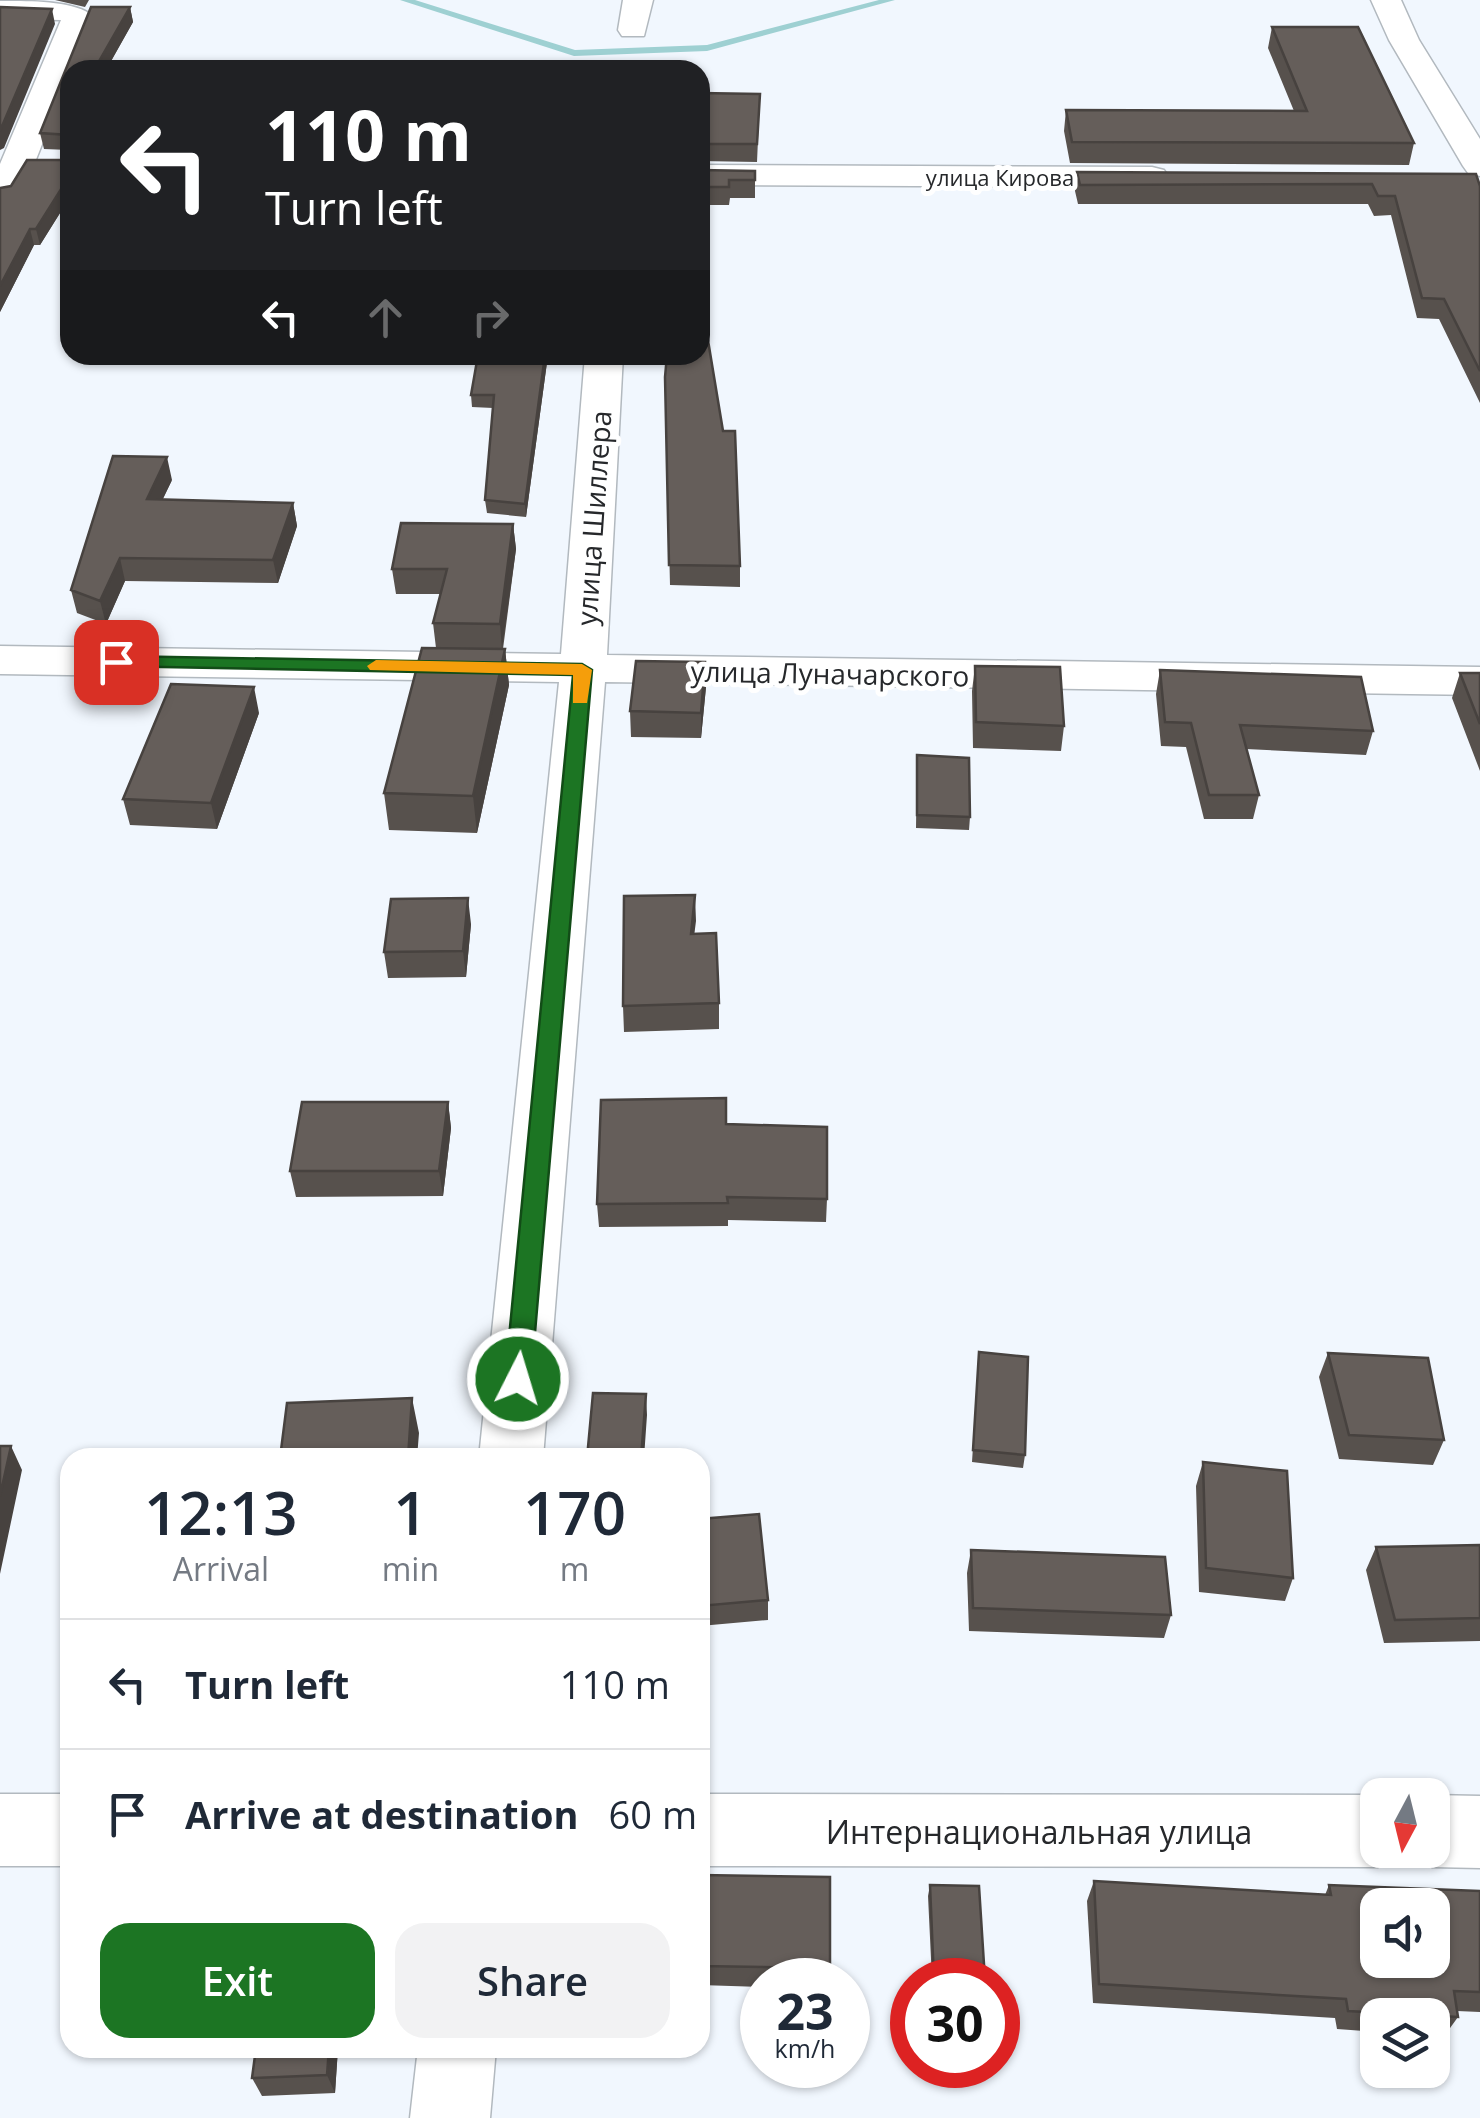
<!DOCTYPE html>
<html lang="en">
<head>
<meta charset="utf-8">
<style>
  :root { --surface:#fff; --page:#f2f2f3; --text:#1f2937; --muted:#747a83; --line:#e0e1e3; --accent:#1c7523 }
  body { margin:0; font-family:"Open Sans",sans-serif; background:var(--page); color:var(--text); height:100vh; display:flex; flex-direction:column; font-size:38px; white-space:nowrap }
  * { box-sizing:border-box; margin:0 }
  p { font-size:32px; color:var(--muted) }
  .icon { flex:none; width:55px; height:55px; fill:none; stroke:currentColor; stroke-width:2; stroke-linecap:round; stroke-linejoin:round }
  .map { position:relative; flex:1; overflow:hidden }
  .panel { position:absolute; left:60px; top:1448px; width:650px; height:610px; display:flex; flex-direction:column; background:var(--surface); border-radius:30px; box-shadow:0 2px 8px #0004 }
  .panel>* { flex:none }
  .hud { position:absolute; left:60px; top:60px; width:650px; height:305px; border-radius:30px; box-shadow:0 2px 8px #0004; background:#202124; color:#fff; overflow:hidden }
  .needle { width:65px; rotate:187deg }
  .tools { position:absolute; left:1360px; top:1778px; display:grid; gap:20px }
  .tools a { display:grid; place-items:center; width:90px; height:90px; border-radius:20px; background:var(--surface); box-shadow:0 2px 8px #0004; font-size:50px }
  .speed { position:absolute; left:740px; top:1958px; display:flex; gap:20px; font-size:50px; font-weight:700; text-align:center }
  .speed>* { display:grid; place-content:center; width:130px; height:130px; border-radius:50%; background:var(--surface); box-shadow:0 2px 8px #0004; line-height:1 }
  .speed small { font-size:25px; font-weight:400 }
  .speed .limit { border:15px solid #d22; background:#fff; color:#111 }
  .pin { position:absolute; display:grid; place-items:center; width:85px; height:85px; color:#fff; margin:-42px; border-radius:20px; box-shadow:0 5px 15px #0006 }
  .me { position:absolute; width:110px; margin:-55px; rotate:5deg; stroke-linejoin:round; filter:drop-shadow(0 0 8px #0008) }
  .turn { display:flex; align-items:center; gap:35px; height:210px; padding:0 40px; font-size:45px }
  .turn .icon { width:130px; height:130px; stroke-width:2.5 }
  .turn b { display:block; font-size:70px; line-height:85px }
  .lanes { display:flex; align-items:center; height:95px; padding:0 40px; background:#0003; justify-content:center; gap:50px; direction:ltr }
  .lanes .off { opacity:.35 }
  .eta { display:flex; justify-content:space-evenly; align-items:center; height:170px; text-align:center }
  .eta b { font-size:60px; font-weight:600; line-height:70px }
  .primary-button { display:flex; gap:20px; margin-top:auto; padding:20px 40px }
  .primary-button a { flex:1; height:115px; border-radius:30px; background:var(--accent); color:#fff; font-size:40px; font-weight:600; line-height:115px; text-align:center }
  .primary-button a+a { background:var(--page); color:var(--text) }
  ul { padding:0; list-style:none }
  li { display:flex; align-items:center; gap:30px; height:130px; padding:0 40px; border-top:2px solid var(--line) }
  li div { flex:1 }
  li b { display:block; font-size:38px }
  li em { font-style:normal }
  .map>svg:first-child { display:block }
</style>
</head>
<body>
<div class="map">
<svg width="1480" height="2118" viewBox="0 0 1480 2118">
  <rect width="100%" height="100%" fill="#f1f7fe"/>
  <g fill="none" stroke-linecap="round" stroke-linejoin="round">
    <path fill="#9ed0d2" fill-rule="evenodd" d="M400,0H415L575,50L707,45L879,0H895L707,51L574,56Z"/>
    <g stroke="#b2b9bf" stroke-width="3">
      <path id="minor" d="M623,0H653L644,36H622L618,30Z
        M1371,0H1401L1419,40L1480,139V176L1468,173L1463,166L1389,40Z
        M0,1C27,1 74,0 93,16L35,162L12,200L0,203V164L61,20L0,19Z
        M700,165L1152,167L1164,170L1169,177L1164,184L1152,187L700,185Z
        M585,355H623L607,655L1480,667V695L605,682L543,1458H479L559,682L0,674V646L561,654Z
        M0,1794H70V1866H0Z
        M700,1794L1378,1795V1850H1432V1795L1480,1796V1868L1432,1867L1405,1854L1378,1867L700,1866Z
        M418,2048H496L490,2118H410Z"/>
    </g>
    <use href="#minor" fill="#fff" fill-rule="evenodd"/>
  </g>
  <path fill="#57514d" d="M55,0H89L85,7Z
    M91,7H130L133,22L106,70H70V197L40,245H34L0,312V188L11,186L27,160H69V150L44,149L40,133Z
    M1272,27L1414,143L1409,165L1070,163L1064,131L1066,110L1294,111L1268,48Z
    M700,93L760,94L757,162L700,161Z
    M700,170L755,171V198H730L729,205H700Z
    M1077,172L1480,186V403L1439,319L1417,318L1391,215L1374,216L1368,204H1078L1075,191Z
    M548,355L526,517L487,513L485,500L493,408L472,407L471,395Z
    M665,377L723,431L740,566V587L670,585Z
    M172,480L162,500L293,503L297,526L278,583L125,581L106,624L77,613L71,590Z
    M513,524L516,549L503,649H505L509,685L477,833L389,830L384,793L436,648L433,623L440,594H396L392,569Z
    M975,666L1064,726L1061,751L973,748L972,691Z
    M1160,670L1373,731L1366,755L1246,749L1259,795L1253,819H1204L1186,747L1161,746L1156,694Z
    M1460,673H1480V771L1452,698Z
    M706,687L701,738L631,737L630,711Z
    M259,713L217,829L130,825L123,799Z
    M917,755L970,817L969,830L916,828Z
    M695,895L694,934L719,1003V1029L624,1032L623,1006Z
    M471,924L466,977L388,978L384,952Z
    M448,1102L451,1128L443,1196L296,1197L290,1171Z
    M726,1124L827,1199L826,1222L728,1220V1226L599,1227L597,1204Z
    M979,1352L1025,1455L1023,1468L972,1462Z
    M1328,1353L1444,1440L1433,1465L1339,1459L1319,1377Z
    M1203,1462L1293,1578L1285,1601L1199,1592L1196,1486Z
    M700,1519L768,1600V1620L700,1626Z
    M1480,1545V1641L1384,1643L1366,1570L1376,1547Z
    M971,1550L1171,1615L1164,1638L969,1631L967,1573Z
    M700,1875L830,1968L829,1980H762V1987L700,1985Z
    M1094,1881L1325,1895L1329,1885L1480,1891V2012L1457,2011L1458,2017L1445,2035H1432V2015H1378V2032L1337,2029L1335,2018L1093,2003L1087,1901Z
    M930,1885L985,1980H932L928,1896Z
    M256,2048H338L335,2093L262,2096L252,2078Z"/>
  <path fill="#47423f" d="M130,7L133,22L106,70H94Z
    M52,9L55,24L4,148L0,150V131Z
    M70,175V197L40,245L36,229Z
    M30,229L34,245L0,312V286Z
    M545,355H548L526,517L525,504Z
    M167,457L172,480L152,522L147,499Z
    M293,503L297,526L278,583L273,560Z
    M513,524L516,549L502,649L500,624Z
    M120,558L125,581L106,624L100,601Z
    M505,649L509,685L477,833L473,796Z
    M705,662L706,687L701,738V713Z
    M254,687L259,713L217,829L211,803Z
    M695,895L696,921L691,960V934Z
    M468,898L471,924L466,977L463,951Z
    M448,1102L451,1128L443,1196L439,1171Z
    M646,1394L647,1415L644,1458H641Z
    M412,1398L419,1433L417,1458H408Z
    M11,1446L22,1470L0,1574V1496Z
    M329,2048H338L335,2093L327,2075Z"/>
  <path fill="#655e5a" stroke="#47423f" stroke-width="2.5" fill-rule="evenodd" d="M0,7L52,9L0,131Z
    M91,7H130L94,70H70V175L36,229H30L0,286V188L11,186L27,160H69V135L40,133Z
    M1272,27H1358L1414,143L1072,142L1066,110L1307,111Z
    M700,93L760,94L757,144H700Z
    M700,170L755,171V180H729V187H700Z
    M1077,172L1476,174L1480,186V371L1444,299L1422,298L1395,196H1378L1372,184L1080,185Z
    M700,292L723,431H735L740,566L669,565L665,377L667,355H700Z
    M478,355H545L525,504L485,500L494,395H471Z
    M113,456L167,457L147,499L293,503L273,560L120,558L100,601L71,590Z
    M401,523L513,524L500,624L433,623L447,569H392Z
    M422,648L505,649L473,796L384,793Z
    M636,661L705,662L701,713L630,711Z
    M975,666L1060,667L1064,726L976,722Z
    M1160,670L1361,677L1373,731L1240,725L1259,795H1209L1191,723L1165,722Z
    M1460,673H1480V724Z
    M171,684L254,687L211,803L123,799Z
    M917,755L969,758L970,817L917,815Z
    M695,895L691,934L716,933L719,1003L623,1006L624,896Z
    M468,898L463,951L384,952L391,899Z
    M726,1098V1124L827,1127V1199L727,1197L728,1203L597,1204L601,1100Z
    M302,1102H448L439,1171H290Z
    M979,1352L1028,1357L1025,1455L973,1450Z
    M1328,1353L1428,1358L1444,1440L1349,1435Z
    M593,1393L646,1394L641,1458H587Z
    M412,1398L408,1458H280L287,1403Z
    M0,1446H11L0,1496Z
    M1203,1462L1287,1471L1293,1578L1206,1568Z
    M759,1514L768,1600L700,1606V1519Z
    M1480,1545V1618L1395,1620L1376,1547Z
    M971,1550L1165,1557L1171,1615L973,1608Z
    M700,1875L830,1877V1968L700,1966Z
    M1094,1881L1331,1895L1329,1885L1480,1891V1992L1454,1991L1458,2017L1348,2011L1346,1999L1099,1984ZM1378,1905H1432V1960H1378Z
    M930,1885L979,1886L985,1980H934Z
    M256,2048H329L327,2075L252,2078Z"/>
  <path fill="#1c7523" stroke="#124c17" stroke-width="2.5" d="M116,656L582,664L592,670L531,1379L527,1386L518,1390L509,1386L505,1379L573,675L110,666V657Z"/>
  <path fill="#f59e0b" d="M376,660L582,664L592,670L587,703H573V675L370,670L367,666Z"/>
  <g text-anchor="middle" dominant-baseline="central" stroke-width="10" stroke-linejoin="round" paint-order="stroke">
    <g font-size="22" fill="#26282b" stroke="#fff">
      <text x="1000" y="177">улица Кирова</text>
    </g>
    <g font-size="28" fill="#26282b" stroke="#fff">
      <text transform="translate(593 518) rotate(-86)">улица Шиллера</text>
      <text transform="translate(830 673) rotate(1)">улица Луначарского</text>
    </g>
    <g font-size="32" fill="#26282b" stroke="#fff">
      <text x="1039" y="1831">Интернациональная улица</text>
    </g>
  </g>
</svg>
<div class="tools">
<a><svg class="needle" viewBox="-14 -14 28 28"><path d="M0-13l5 13h-10z" fill="#e53935"/><path d="M0 13l5-13h-10z" fill="#747a83"/></svg></a>
<a><svg class="icon" aria-label="sound" viewBox="0 0 24 24"><path d="M4 9h4l5-4v14l-5-4H4zM17 9q2 3 0 6"/></svg></a>
<a><svg class="icon" aria-label="layers" viewBox="0 0 24 24"><path d="M12 4l9 5-9 5-9-5zM3 14l9 5 9-5"/></svg></a>
</div>
<div class="speed"><div>23<small>km/h</small></div><div class="limit">30</div></div>
<div class="pin" style="left:116px;top:662px;background:#d93025"><svg class="icon" aria-label="arrive" viewBox="0 0 24 24"><path d="M6 21V4h12l-3 4 3 4H6"/></svg></div>
<svg class="me" style="left:518px;top:1379px" viewBox="-20 -20 40 40"><circle r="17" fill="#1c7523" stroke="#fff" stroke-width="3"/><path d="M0-11L8 9 0 5-8 9z" fill="#fff"/></svg>
<div class="hud">
<div class="turn"><svg class="icon" aria-label="left" viewBox="0 0 24 24"><path d="M17 20v-9H6M10 6l-5 5 5 5"/></svg><div><b>110 m</b>Turn left</div></div>
<div class="lanes"><svg class="icon" aria-label="left" viewBox="0 0 24 24"><path d="M17 20v-9H6M10 6l-5 5 5 5"/></svg><svg class="icon off" aria-label="ahead" viewBox="0 0 24 24"><path d="M12 20V5M6 11l6-6 6 6"/></svg><svg class="icon off" aria-label="right" viewBox="0 0 24 24"><path d="M7 20v-9h11M14 6l5 5-5 5"/></svg></div>
</div>
<section class="panel">
<div class="eta">
<div><b>12:13</b><p>Arrival</p></div>
<div><b>1</b><p>min</p></div>
<div><b>170</b><p>m</p></div>
</div>
<ul>
<li><svg class="icon" aria-label="left" viewBox="0 0 24 24"><path d="M17 20v-9H6M10 6l-5 5 5 5"/></svg><div><b>Turn left</b></div><em>110 m</em></li>
<li><svg class="icon" aria-label="arrive" viewBox="0 0 24 24"><path d="M6 21V4h12l-3 4 3 4H6"/></svg><div><b>Arrive at destination</b></div><em>60 m</em></li>
</ul>
<div class="primary-button"><a>Exit</a><a>Share</a></div>
</section>
</div>
</body>
</html>
